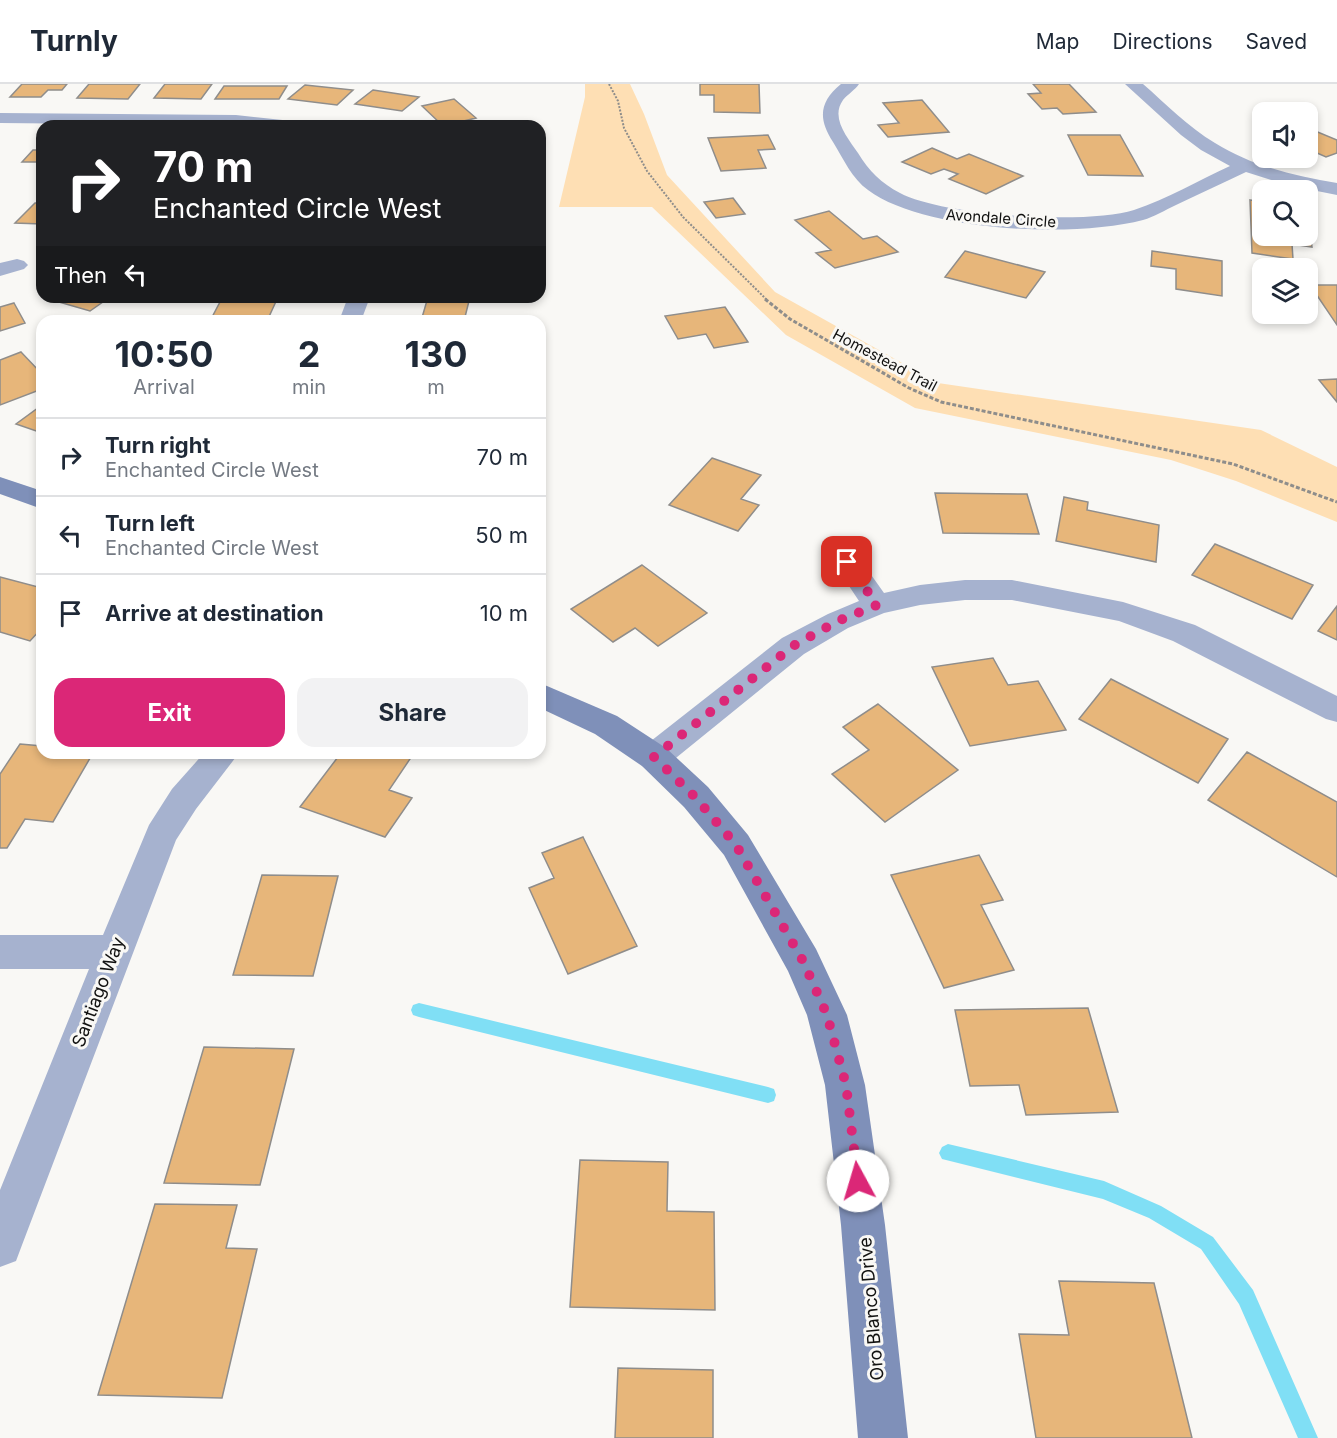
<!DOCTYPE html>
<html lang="en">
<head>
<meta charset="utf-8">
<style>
  :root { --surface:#fff; --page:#f2f2f3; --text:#1f2937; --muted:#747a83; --line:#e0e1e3; --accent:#db2777 }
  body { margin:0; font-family:Inter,sans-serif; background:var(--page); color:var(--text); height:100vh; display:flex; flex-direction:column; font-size:22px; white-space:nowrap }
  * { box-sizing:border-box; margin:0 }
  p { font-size:20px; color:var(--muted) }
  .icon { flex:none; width:33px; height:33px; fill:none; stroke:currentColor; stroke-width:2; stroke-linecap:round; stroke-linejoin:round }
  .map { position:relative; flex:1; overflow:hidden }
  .panel { position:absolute; left:36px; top:231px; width:510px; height:444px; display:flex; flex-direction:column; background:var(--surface); border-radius:18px; box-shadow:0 3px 9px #0003 }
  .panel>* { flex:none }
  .guide { position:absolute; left:36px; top:36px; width:510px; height:183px; border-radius:18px; box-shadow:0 3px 9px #0003; background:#202124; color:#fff; overflow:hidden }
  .fabs { position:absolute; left:1252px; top:18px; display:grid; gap:12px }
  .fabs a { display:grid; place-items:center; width:66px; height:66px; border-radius:12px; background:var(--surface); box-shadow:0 3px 9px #0003; font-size:30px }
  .pin { position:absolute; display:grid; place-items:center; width:51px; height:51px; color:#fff; margin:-26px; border-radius:12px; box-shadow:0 3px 9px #0006 }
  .me { position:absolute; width:66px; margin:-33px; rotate:354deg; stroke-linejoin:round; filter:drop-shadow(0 0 4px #0008) }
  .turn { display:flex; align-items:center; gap:21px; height:126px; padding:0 18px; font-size:27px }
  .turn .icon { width:78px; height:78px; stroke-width:2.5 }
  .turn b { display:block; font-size:42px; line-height:51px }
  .then { display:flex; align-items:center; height:57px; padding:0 18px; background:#0003; gap:12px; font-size:22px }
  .eta { display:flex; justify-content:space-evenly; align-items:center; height:102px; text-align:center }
  .eta b { font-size:36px; font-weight:700; line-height:42px }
  .button { display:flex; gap:12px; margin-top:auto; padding:12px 18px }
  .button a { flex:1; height:69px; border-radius:18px; background:var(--accent); color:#fff; font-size:24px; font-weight:700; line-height:69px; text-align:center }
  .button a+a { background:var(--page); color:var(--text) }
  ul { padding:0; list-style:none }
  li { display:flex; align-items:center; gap:18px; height:78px; padding:0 18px; border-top:2px solid var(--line) }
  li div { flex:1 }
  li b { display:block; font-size:22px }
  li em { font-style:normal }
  header { display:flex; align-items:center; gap:36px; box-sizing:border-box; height:84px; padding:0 30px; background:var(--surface); border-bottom:2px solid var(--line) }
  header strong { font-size:28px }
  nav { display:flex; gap:33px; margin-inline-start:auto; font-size:21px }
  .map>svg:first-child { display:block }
</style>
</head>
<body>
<header>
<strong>Turnly</strong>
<nav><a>Map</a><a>Directions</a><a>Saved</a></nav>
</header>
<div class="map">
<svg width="1337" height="1354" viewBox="0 0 1337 1354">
  <rect width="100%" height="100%" fill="#f9f8f5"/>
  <path fill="#fedfb4" d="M585,0H630L644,30L667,91L775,208L938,299L1261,346L1337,383V438L1236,397L1171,376L915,324L786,251L652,123H559L585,13Z"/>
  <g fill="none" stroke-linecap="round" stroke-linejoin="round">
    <path fill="#80dff5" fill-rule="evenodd" d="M419,919L768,1003L774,1005L776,1011L774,1017L768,1019L419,933L413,931L411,926L413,921Z
      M948,1060L1104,1097L1161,1122L1213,1153L1253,1206L1318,1354H1298L1239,1220L1201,1165L1149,1134L1103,1115L942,1075L939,1069L942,1063Z"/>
  </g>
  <path fill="#e7b67a" stroke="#8f8d8b" stroke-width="1.5" d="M22,0H67L62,6H48L41,13H10Z
    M89,0H140L128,15L77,14Z
    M165,0H212L201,15L154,14Z
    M700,0H759L760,29L714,28V11H700Z
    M1033,0H1069L1096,28L1063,30L1057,24L1042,25L1028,10L1041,9Z
    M305,1L353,6L337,21L288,15Z
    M224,2H287L279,15H215Z
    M373,6L419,13L402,27L355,20Z
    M454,15L476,34L443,42L422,22Z
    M922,16L949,48L888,53L878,41L899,39L883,19Z
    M1308,44L1337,56V69L1326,73L1308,65Z
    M768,51L775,65L758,66L766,84L721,87L708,54Z
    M1068,51H1120L1143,92L1088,91Z
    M932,64L957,75L969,70L1023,92L986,110L949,95L958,90L944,85L931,90L902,78Z
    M33,66H42V78H22Z
    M733,114L745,130L716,134L704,118Z
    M1250,116L1263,118V152H1308V126L1312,163L1292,160L1293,175L1252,169Z
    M35,119H42V140L15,139Z
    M829,127L863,155L877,152L898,168L835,184L816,169L831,166L795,136Z
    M965,167L1045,188L1026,214L945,193Z
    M1152,167L1222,177V212L1176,205V185L1151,182Z
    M1310,201H1337V241Z
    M57,213H110L90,227L52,216Z
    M235,213H278L267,237H210L220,218H232Z
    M428,213H470L464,237H421Z
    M14,219L25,239L0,247V223Z
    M725,223L748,258L714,264L706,250L678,255L665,232Z
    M21,268L42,290V305L0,321V276Z
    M1337,295V318L1319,296Z
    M42,321V349L16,340Z
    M712,374L761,391L741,415L759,421L738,447L669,421Z
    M935,409L1027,410L1039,450L943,449Z
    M1064,413L1088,418L1087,426L1159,441L1156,478L1056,457Z
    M1215,460L1313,501L1292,535L1192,491Z
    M642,481L707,529L658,562L635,544L613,558L571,525Z
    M0,493L42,504V544L30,557L0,548Z
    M1337,522V556L1318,547Z
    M993,574L1008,601L1038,597L1066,646L970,662L932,583Z
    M1111,595L1228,655L1198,699L1079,635Z
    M878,620L958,686L885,738L832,690L869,666L843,643Z
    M20,660L42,662V669H93L53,738L25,735L7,764H0V690Z
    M1247,668L1337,718V793L1208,716Z
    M341,669H414L389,706L412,714L385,753L300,723Z
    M583,753L637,862L568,890L529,804L554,794L542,769Z
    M979,771L1003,816L981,821L1014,886L944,904L891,791Z
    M262,791L338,792L313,892L233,891Z
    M1088,924L1118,1028L1026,1031L1019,1001L970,1002L955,926Z
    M204,963L294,965L260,1101L164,1099Z
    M580,1076L668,1078L667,1127L714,1128L715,1226L570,1223Z
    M155,1120L237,1121L226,1164L257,1165L222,1314L98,1311Z
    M1059,1197L1154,1199L1192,1354H1036L1019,1250L1069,1251Z
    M618,1284L713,1286V1354H615Z"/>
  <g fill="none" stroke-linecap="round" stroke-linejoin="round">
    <path stroke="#8e8d8b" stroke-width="2" stroke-dasharray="2 1.5" stroke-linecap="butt" d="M609,0L618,17L624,44L647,87L683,133L767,216"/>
    <path stroke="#8e8d8b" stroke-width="3" stroke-dasharray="4 2" stroke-linecap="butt" d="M765,215L790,235L909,304L941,318L1233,380L1337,418"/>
    <path fill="#a6b2cf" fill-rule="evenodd" d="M841,0H859C855,6 848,10 843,16C830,34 848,54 858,69C869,87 881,99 900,109C943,132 1088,141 1134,126C1167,115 1199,96 1230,82L1201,66L1181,51L1125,0H1143C1166,20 1188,43 1215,59C1252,82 1294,92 1337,99V111L1287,101L1246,88C1223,99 1199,110 1176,121C1165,126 1154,133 1143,136C1076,154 924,148 868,106C852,95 843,74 833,58C818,35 819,18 841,0Z
      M0,29L236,31L292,37L298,38L301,42L0,39Z
      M17,175L24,177L28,181L24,185L0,192V179Z
      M348,213H370L361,237H339Z
      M847,469L857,471L884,509L920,501L965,496H1012L1123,518L1195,541L1337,612V638L1326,635L1173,557L1119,537L1012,516H965L920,521L884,529L848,544L804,570L666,682L654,686L642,682L638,673L642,664L782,554L828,530L859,517L833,478L837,471Z
      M204,669H239L196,725L176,756L22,1161L16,1177L0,1183V1106L89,885H0V851H103L149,741L172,705Z"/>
    <path fill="#7f90b9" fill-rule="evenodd" d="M0,393L42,407V425L0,410Z
      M540,599L617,632L666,664L708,703L748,751L816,865L847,931L865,1001L885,1141L908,1354H858L841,1141L825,1001L807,931L788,887L724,771L684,723L642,682L595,650L540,624Z"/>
  </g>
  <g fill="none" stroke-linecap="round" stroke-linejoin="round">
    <path stroke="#db2777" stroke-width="10" stroke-dasharray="0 18" d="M847,478L877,521L838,537L793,562L654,673L696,714L736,761L803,877L827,931L846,1001L858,1097"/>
  </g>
  <g text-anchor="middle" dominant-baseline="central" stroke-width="6" stroke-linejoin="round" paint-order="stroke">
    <g font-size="15" fill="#111110" stroke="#f9f8f5">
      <text transform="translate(1001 134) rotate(4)">Avondale Circle</text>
      <text transform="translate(885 276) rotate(28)">Homestead Trail</text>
    </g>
    <g font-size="18" fill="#111110" stroke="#f9f8f5">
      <text transform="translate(98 908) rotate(-69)">Santiago Way</text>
      <text transform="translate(871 1225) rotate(-95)">Oro Blanco Drive</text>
    </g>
  </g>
</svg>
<div class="fabs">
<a><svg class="icon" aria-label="sound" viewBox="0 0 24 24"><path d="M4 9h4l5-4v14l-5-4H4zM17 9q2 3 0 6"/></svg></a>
<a><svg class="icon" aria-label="search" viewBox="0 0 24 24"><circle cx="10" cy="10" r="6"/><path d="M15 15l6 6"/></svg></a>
<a><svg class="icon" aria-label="layers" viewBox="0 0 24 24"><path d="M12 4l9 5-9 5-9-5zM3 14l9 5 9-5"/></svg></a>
</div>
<div class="pin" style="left:847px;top:478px;background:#d93025"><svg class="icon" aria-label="arrive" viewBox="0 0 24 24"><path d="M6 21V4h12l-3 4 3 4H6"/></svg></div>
<svg class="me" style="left:858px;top:1097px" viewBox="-20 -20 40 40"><circle r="19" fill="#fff"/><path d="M0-13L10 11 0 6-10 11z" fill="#db2777"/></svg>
<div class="guide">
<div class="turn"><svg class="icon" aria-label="right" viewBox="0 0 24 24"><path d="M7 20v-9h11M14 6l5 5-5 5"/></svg><div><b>70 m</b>Enchanted Circle West</div></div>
<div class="then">Then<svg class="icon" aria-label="left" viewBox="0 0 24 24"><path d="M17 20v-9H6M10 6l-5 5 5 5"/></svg></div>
</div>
<section class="panel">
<div class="eta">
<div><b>10:50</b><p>Arrival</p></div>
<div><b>2</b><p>min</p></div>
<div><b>130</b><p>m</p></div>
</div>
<ul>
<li><svg class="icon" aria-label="right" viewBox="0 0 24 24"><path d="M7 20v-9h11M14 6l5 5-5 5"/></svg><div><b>Turn right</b><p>Enchanted Circle West</p></div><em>70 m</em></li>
<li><svg class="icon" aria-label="left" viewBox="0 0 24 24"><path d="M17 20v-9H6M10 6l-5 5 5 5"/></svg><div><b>Turn left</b><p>Enchanted Circle West</p></div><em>50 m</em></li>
<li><svg class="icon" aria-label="arrive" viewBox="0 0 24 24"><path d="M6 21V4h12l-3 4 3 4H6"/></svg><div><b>Arrive at destination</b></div><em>10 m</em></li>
</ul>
<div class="button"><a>Exit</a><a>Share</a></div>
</section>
</div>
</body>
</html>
